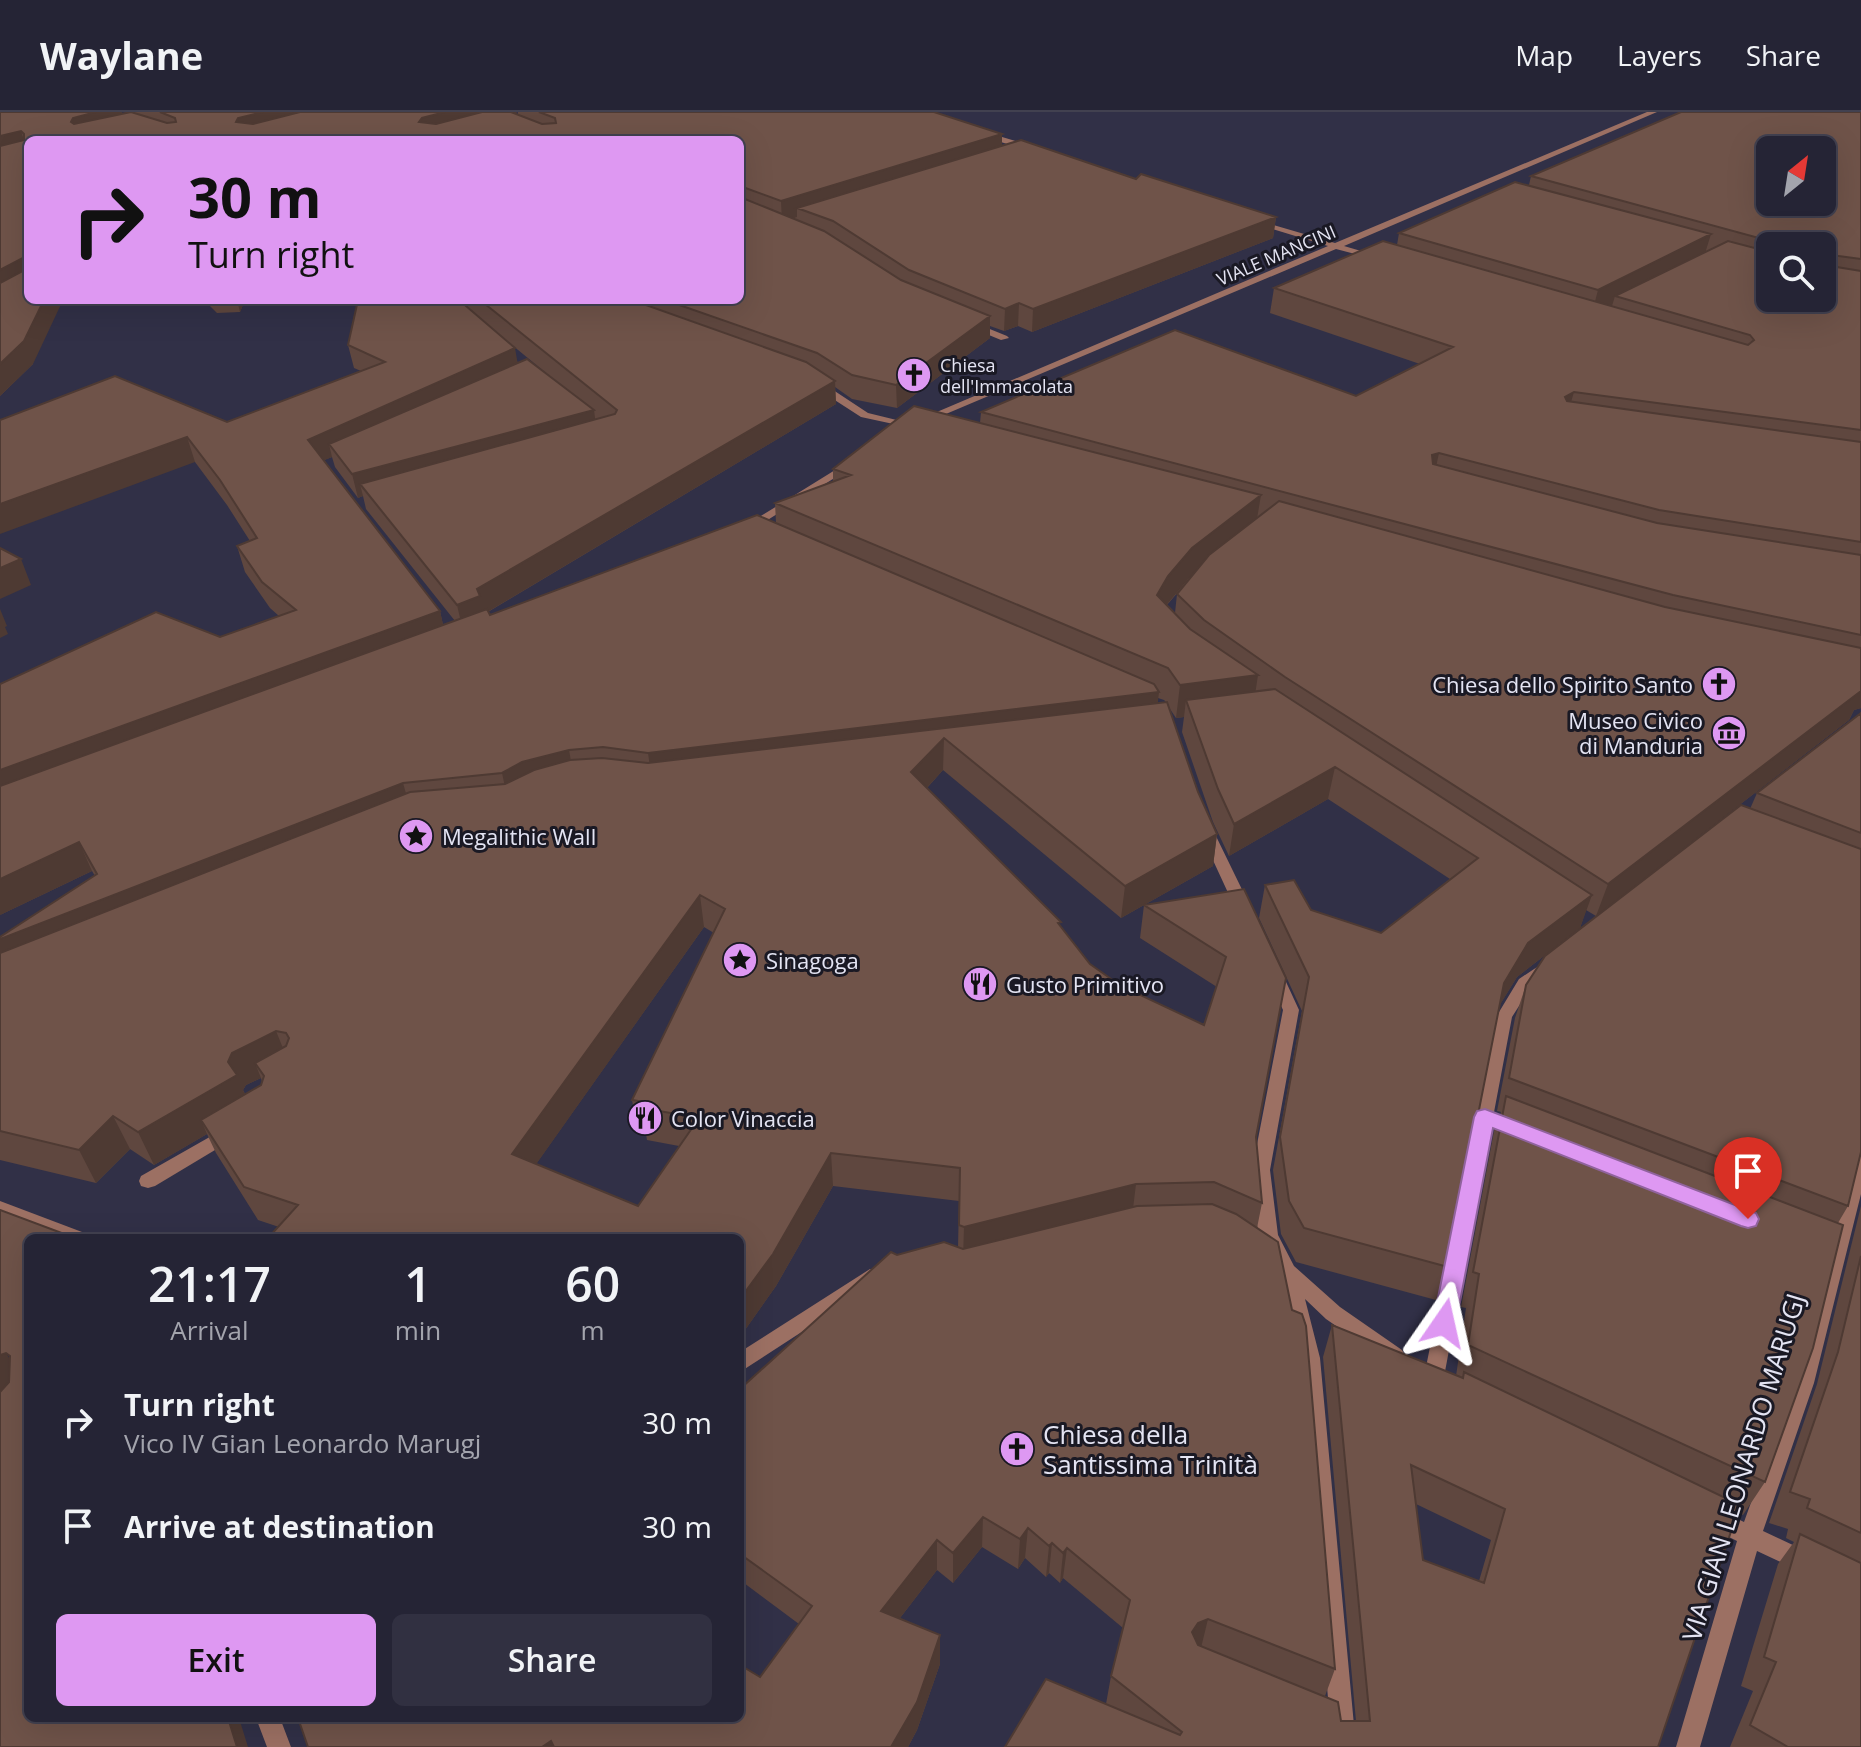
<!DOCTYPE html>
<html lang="en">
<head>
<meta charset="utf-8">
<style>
  :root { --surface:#252435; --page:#313041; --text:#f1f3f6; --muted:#a3a4ad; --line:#424150; --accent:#de98f2 }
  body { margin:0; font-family:"Open Sans",sans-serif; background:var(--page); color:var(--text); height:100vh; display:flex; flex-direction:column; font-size:30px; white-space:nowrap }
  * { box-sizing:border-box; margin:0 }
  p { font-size:26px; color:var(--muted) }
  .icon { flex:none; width:44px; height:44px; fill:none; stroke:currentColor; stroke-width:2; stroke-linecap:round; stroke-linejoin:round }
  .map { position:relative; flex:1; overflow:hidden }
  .panel { position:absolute; left:24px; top:1122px; width:720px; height:488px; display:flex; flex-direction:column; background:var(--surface); border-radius:12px; box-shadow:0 8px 32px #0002,0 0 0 2px var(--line) }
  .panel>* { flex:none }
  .top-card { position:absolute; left:24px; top:24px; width:720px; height:168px; border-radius:12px; box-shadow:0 8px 32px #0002,0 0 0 2px var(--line); background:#de98f2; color:#111; overflow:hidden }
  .needle { width:52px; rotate:30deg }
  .buttons { position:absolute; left:1756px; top:24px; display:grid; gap:16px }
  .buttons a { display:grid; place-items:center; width:80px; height:80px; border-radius:12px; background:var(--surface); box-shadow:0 8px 32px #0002,0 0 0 2px var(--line); font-size:40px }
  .pin { position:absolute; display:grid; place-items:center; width:68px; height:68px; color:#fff; margin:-82px -34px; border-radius:50% 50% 50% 0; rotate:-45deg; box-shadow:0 0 8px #0007 }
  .pin .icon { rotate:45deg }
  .me { position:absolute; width:88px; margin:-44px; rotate:11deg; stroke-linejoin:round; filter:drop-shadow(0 0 6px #0008) }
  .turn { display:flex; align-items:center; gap:28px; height:168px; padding:0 32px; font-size:36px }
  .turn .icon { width:104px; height:104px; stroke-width:2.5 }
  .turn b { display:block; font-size:56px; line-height:68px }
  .eta { display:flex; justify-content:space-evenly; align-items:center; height:136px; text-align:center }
  .eta b { font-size:48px; font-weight:600; line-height:56px }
  .cta { display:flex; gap:16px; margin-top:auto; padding:16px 32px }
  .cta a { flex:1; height:92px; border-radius:12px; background:var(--accent); color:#111; font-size:32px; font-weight:600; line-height:92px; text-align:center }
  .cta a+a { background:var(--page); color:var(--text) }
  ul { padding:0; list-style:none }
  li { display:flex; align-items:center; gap:24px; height:104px; padding:0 32px }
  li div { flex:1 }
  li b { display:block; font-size:30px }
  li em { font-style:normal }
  header { display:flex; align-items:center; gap:48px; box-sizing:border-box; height:112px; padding:0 40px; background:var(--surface); border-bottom:2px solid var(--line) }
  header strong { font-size:38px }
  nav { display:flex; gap:44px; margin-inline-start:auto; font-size:28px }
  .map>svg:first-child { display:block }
</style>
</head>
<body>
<header>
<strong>Waylane</strong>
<nav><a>Map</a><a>Layers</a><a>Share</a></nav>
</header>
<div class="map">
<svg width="1861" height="1635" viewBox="0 0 1861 1635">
  <rect width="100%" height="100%" fill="#313047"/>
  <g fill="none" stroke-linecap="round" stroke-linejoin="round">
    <path fill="#9c7063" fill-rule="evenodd" d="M1647,0H1657L1344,134L1378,144V148L1336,137L927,310L918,308L1328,134L1253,111V107L1335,131Z
      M982,19L1035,35L1036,37L1029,39L979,23Z
      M970,209L1007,224L1009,226L1001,228L967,214L965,212Z
      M813,270H821L868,301L917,313L912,316L861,305L813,274Z
      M848,350L853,353L852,355L750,419L740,417Z
      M1206,713L1213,718L1252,798L1250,802H1238L1236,798L1199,718Z
      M1546,849L1554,855L1531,875L1512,905L1443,1270L1440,1276L1433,1279L1426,1276L1423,1270L1496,905L1519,867Z
      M1275,857L1281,859L1299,898L1270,1058L1278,1123L1294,1154L1340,1195L1402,1238L1405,1244L1402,1250L1395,1253L1388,1250L1326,1207L1305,1187L1320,1246L1356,1635H1332L1300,1246L1277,1159L1258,1123L1252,1058L1283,898L1267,863Z
      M229,1014L235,1016L238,1021L235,1026L155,1074L148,1076L141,1074L139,1069L141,1064Z
      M1861,1038V1082L1814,1271L1763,1419L1814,1443L1817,1451L1814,1459L1806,1462L1757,1439L1700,1635H1676L1737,1429L1707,1414L1704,1407L1707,1400L1715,1396L1744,1410L1794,1271L1852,1045L1854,1040Z
      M0,1089L82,1120L85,1126H54L0,1105Z
      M870,1157L877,1159L880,1165L877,1171L740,1260V1240Z
      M256,1606H280L291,1635H267Z"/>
  </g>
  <path fill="#5f473f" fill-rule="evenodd" d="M0,0H122V2L127,1L124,0H518L513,1L518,3V0H934L1002,22V34L1136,67L1276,105L1273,126L1032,220L1018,214L1004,219L990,214V226L897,296L852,287L835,275L836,292L488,500L490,503L776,411L775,391L833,370V357L980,311L981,300L1356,284L1420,252L1270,201L1274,176L1397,133L1399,121L1529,73L1531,64L1861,0V596L1854,598L1849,608L1596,804L1586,798L1580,816L1517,865L1499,894L1448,1155L1436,1188L1296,1150L1281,1122L1273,1058L1302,899L1259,806L1265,773L1311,798L1381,821L1450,767L1328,687L1229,744L1213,710L1182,620L1184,605L1176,606L1168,594L1198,680L1217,722L1213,754L1121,806L943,658L927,676L1060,814L1090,852L1121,874L1204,913L1217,875L1140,826L1144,793L1244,777L1256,1025L1262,1091L1257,1116L1335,1557L1325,1584L1341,1609H1356L1323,1245L1332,1213L1456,1264L1466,1196L1461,1195L1494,1019L1501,1000L1497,999L1515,906L1526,873L1750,697L1757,681L1861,601V1040L1848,1094L1838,1111L1765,1370L1743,1403L1737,1400L1658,1635H1005L1106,1592L1111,1564L1123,1516L1063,1466L1060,1471L1049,1461L1046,1465L1025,1446L1018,1457L982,1435L953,1471L937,1458L900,1506L940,1552L917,1618L908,1635H308L760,1565L799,1512L740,1468V1277L897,1143L958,1136L959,1089L833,1074L776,1174L740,1225V1126L279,1115L258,1108L216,1041L207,1022L154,1053L130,1037L96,1071L0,1048V825L95,764L92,759L0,803L220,525L279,504L270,496L245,460L237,434L250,429L227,393L195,350L0,308L227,310L361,259L354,256L348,233L358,188H740V28H28L33,252L0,284ZM1770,134H1822L1770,186ZM506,228L551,265L518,251ZM332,345L335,355L358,386L363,384L366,397L455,509L443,513L440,499L324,348ZM1191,465L1177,482L1175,501L1167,493ZM1158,586L1164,588L1166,590L1158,591ZM704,815L714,821L632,988L638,1021L646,1022L647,1028L679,1034L638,1094L536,1052ZM261,966L262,970L261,973L245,982L243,978L246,973ZM1416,1392L1491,1428L1479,1469L1423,1448Z
    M204,188H245L240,200L217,201Z
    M1861,1094V1635H1730L1753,1579L1741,1574L1778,1452L1794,1430L1786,1426L1788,1417L1769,1411L1817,1272Z"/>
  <path fill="#4e3a33" d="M96,0H122L126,12L79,25L71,10L73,6Z
    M263,0H297L299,10L243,25L236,10L238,6Z
    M445,0H518L425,25L419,10L422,6Z
    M21,19L27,38L0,45V24Z
    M1002,22V42L797,96V105L782,110L781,89Z
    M1276,105L1273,126L1032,220L1033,197Z
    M1711,122L1703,148L1615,184L1612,194L1591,205L1598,178Z
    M21,147L28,167L0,184V158Z
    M44,188H63L33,252L0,284V252Z
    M237,188H245L240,200Z
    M1019,191L1018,214L1004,219L1005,197Z
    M990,204V226L897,296L896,273Z
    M515,236L519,259L329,332L332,345L315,352L308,328Z
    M835,269L836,292L484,502L463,519L457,493L477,477Z
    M1574,280L1566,307L1565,285Z
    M594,298L597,321L360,372L363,384L358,386L352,362Z
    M187,325L195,350L0,422V392Z
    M1439,341L1433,369L1432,343Z
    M1261,383L1256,413L1188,467L1164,496L1157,483L1168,464L1192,436Z
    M21,447L31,473L0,487V456Z
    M0,497L7,514L5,515L8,522L0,526Z
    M440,499L446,526L0,691V658Z
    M1258,563L1253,596L1186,588L1184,605L1176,606L1180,573Z
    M1861,579V596L1854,598L1849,608L1596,804L1608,772Z
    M1159,580L1156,608L944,626L943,658L912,692L652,669L648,641Z
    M569,638L574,666L508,689L502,661L522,650Z
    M1335,655L1328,687L1229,744L1234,712Z
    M403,671L411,699L0,841V827Z
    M1217,722L1213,754L1121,806L1125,774Z
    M79,730L92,759L0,803V767Z
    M700,783L704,815L520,1075L512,1042Z
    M1592,783L1580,816L1517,865L1493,904L1504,871L1528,831Z
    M276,919L289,951H255L261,966L246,973L243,978L251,996L201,1008L207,1022L154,1053L138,1020L228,950L232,941Z
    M113,1004L130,1037L96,1071L79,1038Z
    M831,1041L833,1074L776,1174L740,1225V1187Z
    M1136,1072L1132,1105L963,1148L964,1115Z
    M6,1241L27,1273L0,1296V1243Z
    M983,1405L982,1435L953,1471V1441Z
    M1028,1416L1025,1446L1018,1457L1020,1427Z
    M937,1428V1458L883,1528L881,1499Z
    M1052,1431L1049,1461L1046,1465L1049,1434Z
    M1067,1436L1063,1466L1060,1471L1063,1441Z
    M1208,1507L1201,1536L1191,1540L1192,1520L1198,1511Z
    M940,1523V1552L917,1618L908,1635H891Z
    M41,1606H98L65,1634Z
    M228,1606H239L248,1635H237Z
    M551,1629L553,1635H542Z"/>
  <path fill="#6f5349" stroke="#4e3a33" stroke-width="2" fill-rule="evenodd" d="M0,0H96L73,6L71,10L74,12L131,0L167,11L176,10L175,6L160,0H263L238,6L236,10L253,12L300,0H445L422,6L419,10L436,12L482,0H511L542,12L556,11L555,6L539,0H934L1002,22L781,89L740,74V28H28V188H44L24,229L0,252V171L21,160V147L0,158V34L24,28V22L21,19L0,24Z
    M1681,0H1861V147L1831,143L1828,145L1831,154L1861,159V318L1574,280L1565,285L1567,289L1861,330V430L1659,398L1439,341L1432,343L1433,352L1657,411L1861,443V523L1673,483L981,300L1175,218L1356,284L1453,235L1274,176L1383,129L1748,233L1754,228L1750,223L1615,184L1728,129L1770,140V186H1822V134H1781V132L1531,64ZM1770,38H1822V90H1770Z
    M1021,28L1136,67L1141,62L1276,105L1033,197L1019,191L1005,197L909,158L833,109L797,96Z
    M1515,70L1711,122L1598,178L1399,121Z
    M740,85L824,119L901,168L990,204L896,273L852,263L817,241L665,188H740Z
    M358,188H459L515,236L308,328L440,499L0,658V572L156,500L220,525L296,498L262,470L237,434L257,426L220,368L187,325L0,392V308L115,264L227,310L385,250L348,233Z
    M480,188H632L806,250L835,269L477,477L480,484L457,493L360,372L615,302L617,298Z
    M527,247L594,298L352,362L329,332Z
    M914,294L1261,383L1192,436L1168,464L1157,483L1190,517L1258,563L1180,573L1168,556L775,391L851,363L833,357Z
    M1279,389L1665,495L1861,536V579L1608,772L1285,565L1204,508L1177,482L1209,443Z
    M757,403L1154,572L1159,580L648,641L603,635L569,638L522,650L502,661L403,671L0,827V825L97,762L79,730L0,767V674L487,497L490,503Z
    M0,436L21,447L0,456Z
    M1275,577L1592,783L1528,831L1504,871L1448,1155L1304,1116L1289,1089L1280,1025L1309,865L1265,773L1294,768L1311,798L1381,821L1478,746L1335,655L1234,712L1218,677L1186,588Z
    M1167,590L1198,680L1217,722L1125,774L944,626L911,660L1061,810L1058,811L1090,852L1121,874L1204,913L1226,845L1144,793L1244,777L1286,866L1256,1025L1262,1091L1214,1070L1136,1072L964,1115L959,1113L960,1056L831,1041L773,1142L740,1187V1126H268L298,1093L244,1075L201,1008L261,973L264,964L255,951L286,934L289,926L286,921L276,919L232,941L228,950L237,963L138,1020L113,1004L79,1038L0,1019V841L410,680L505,672L534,658L570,648L602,646L648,651ZM700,783L725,797L632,988L645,990L642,996L699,1006L638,1094L512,1042Z
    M1861,601V721L1757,681Z
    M1741,693L1861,737V1040L1848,1094L1509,966L1526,873L1545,844Z
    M1506,984L1843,1113L1813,1236L1765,1370L1468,1233L1479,1162L1473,1160Z
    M1212,1092L1236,1102L1278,1130L1292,1198L1302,1202L1306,1214L1335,1557L1208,1507L1198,1511L1192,1520L1198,1533L1338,1590L1341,1609H1370L1332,1213L1463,1266L1464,1260L1740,1393L1658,1635H1005L1046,1567L1180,1623L1182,1620L1111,1564L1130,1488L1067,1436L1063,1441L1052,1431L1049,1434L1028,1416L1020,1427L983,1405L953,1441L937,1428L881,1499L940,1523L917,1590L891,1635H554L551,1629L542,1635H308L298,1606H740V1553L760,1565L812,1494L740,1442V1277L891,1140L897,1143L944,1130L963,1137L1137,1094ZM1411,1353L1505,1397L1484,1471L1423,1448Z
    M0,1098L75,1126H28V1606H41L44,1610H79L86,1606H228L237,1635H0V1280L9,1270L10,1244L6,1241L0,1243Z
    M1861,1144V1421L1807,1396L1810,1387L1790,1380L1838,1240Z
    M1800,1422L1861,1451V1635H1788L1750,1613L1776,1550L1764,1545Z"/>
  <path fill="#de98f2" stroke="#90639d" stroke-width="2" d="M1485,997L1756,1101L1759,1107L1756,1114L1748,1116L1741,1114L1493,1016L1456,1211L1452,1218L1444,1221L1436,1218L1433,1211L1474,1005L1477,999Z"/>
  <defs>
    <g id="church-disc" transform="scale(1.8)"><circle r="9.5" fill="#de98f2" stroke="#1a1924"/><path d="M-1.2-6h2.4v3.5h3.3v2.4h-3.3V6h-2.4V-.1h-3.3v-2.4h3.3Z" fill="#111"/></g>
    <g id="museum-disc" transform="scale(1.8)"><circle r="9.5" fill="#de98f2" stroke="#1a1924"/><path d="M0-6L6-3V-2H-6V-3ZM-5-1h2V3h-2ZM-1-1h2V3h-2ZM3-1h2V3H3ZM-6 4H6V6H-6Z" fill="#111"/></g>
    <g id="sight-disc" transform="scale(1.8)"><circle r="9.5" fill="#de98f2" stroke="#1a1924"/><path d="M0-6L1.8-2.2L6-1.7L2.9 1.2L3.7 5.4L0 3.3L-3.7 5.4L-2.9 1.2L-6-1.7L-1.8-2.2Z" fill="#111"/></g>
    <g id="restaurant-disc" transform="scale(1.8)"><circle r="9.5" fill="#de98f2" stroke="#1a1924"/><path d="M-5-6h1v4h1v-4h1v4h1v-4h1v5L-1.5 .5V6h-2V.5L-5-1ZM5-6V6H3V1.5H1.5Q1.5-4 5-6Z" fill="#111"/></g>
  </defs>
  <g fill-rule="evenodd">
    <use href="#church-disc" x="914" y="263"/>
    <use href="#church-disc" x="1719" y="572"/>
    <use href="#museum-disc" x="1729" y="621"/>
    <use href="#sight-disc" x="416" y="724"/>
    <use href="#sight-disc" x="740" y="848"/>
    <use href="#restaurant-disc" x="980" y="872"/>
    <use href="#restaurant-disc" x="645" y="1006"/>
    <use href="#church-disc" x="1017" y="1337"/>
  </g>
  <g text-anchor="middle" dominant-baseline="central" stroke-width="6" stroke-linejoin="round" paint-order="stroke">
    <g font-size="18" fill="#e4e4f3" stroke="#1a1924">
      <text transform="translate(1276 143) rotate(-23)">VIALE MANCINI</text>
    </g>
    <g font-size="18" fill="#e4e4f3" stroke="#1a1924" text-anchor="start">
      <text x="940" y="253">Chiesa<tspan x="940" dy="21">dell'Immacolata</tspan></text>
    </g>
    <g font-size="22" fill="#e4e4f3" stroke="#1a1924" text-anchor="start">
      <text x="1693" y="572" text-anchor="end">Chiesa dello Spirito Santo</text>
      <text x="1703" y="608" text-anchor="end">Museo Civico<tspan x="1703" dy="25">di Manduria</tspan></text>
      <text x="442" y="724">Megalithic Wall</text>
      <text x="766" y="848">Sinagoga</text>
      <text x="1006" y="872">Gusto Primitivo</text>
      <text x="671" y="1006">Color Vinaccia</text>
    </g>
    <g font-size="26" fill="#e4e4f3" stroke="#1a1924" text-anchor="start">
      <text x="1043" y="1322">Chiesa della<tspan x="1043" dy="30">Santissima Trinità</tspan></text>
    </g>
    <g font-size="26" fill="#e4e4f3" stroke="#1a1924">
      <text transform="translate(1743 1355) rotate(-73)">VIA GIAN LEONARDO MARUGJ</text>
    </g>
  </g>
</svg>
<div class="buttons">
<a><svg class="needle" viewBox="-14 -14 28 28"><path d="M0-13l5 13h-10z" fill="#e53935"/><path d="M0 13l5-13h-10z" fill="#a3a4ad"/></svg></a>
<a><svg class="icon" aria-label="search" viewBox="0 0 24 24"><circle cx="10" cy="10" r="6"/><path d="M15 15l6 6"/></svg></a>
</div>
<div class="pin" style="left:1748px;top:1107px;background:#d93025"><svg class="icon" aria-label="arrive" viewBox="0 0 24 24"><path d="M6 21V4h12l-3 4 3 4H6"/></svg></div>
<svg class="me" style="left:1444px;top:1211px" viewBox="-20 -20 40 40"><path d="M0-17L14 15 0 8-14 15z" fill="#de98f2" stroke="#fff" stroke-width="4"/></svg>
<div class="top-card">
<div class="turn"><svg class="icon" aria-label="right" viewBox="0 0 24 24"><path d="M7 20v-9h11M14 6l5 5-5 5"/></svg><div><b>30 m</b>Turn right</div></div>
</div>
<section class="panel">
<div class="eta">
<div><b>21:17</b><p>Arrival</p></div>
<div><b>1</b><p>min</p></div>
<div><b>60</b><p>m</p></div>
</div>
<ul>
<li><svg class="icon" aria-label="right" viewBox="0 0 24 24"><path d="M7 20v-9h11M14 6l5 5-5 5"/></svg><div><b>Turn right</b><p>Vico IV Gian Leonardo Marugj</p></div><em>30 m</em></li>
<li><svg class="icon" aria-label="arrive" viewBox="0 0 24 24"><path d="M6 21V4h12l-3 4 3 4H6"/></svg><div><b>Arrive at destination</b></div><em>30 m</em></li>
</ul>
<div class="cta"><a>Exit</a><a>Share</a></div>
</section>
</div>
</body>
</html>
